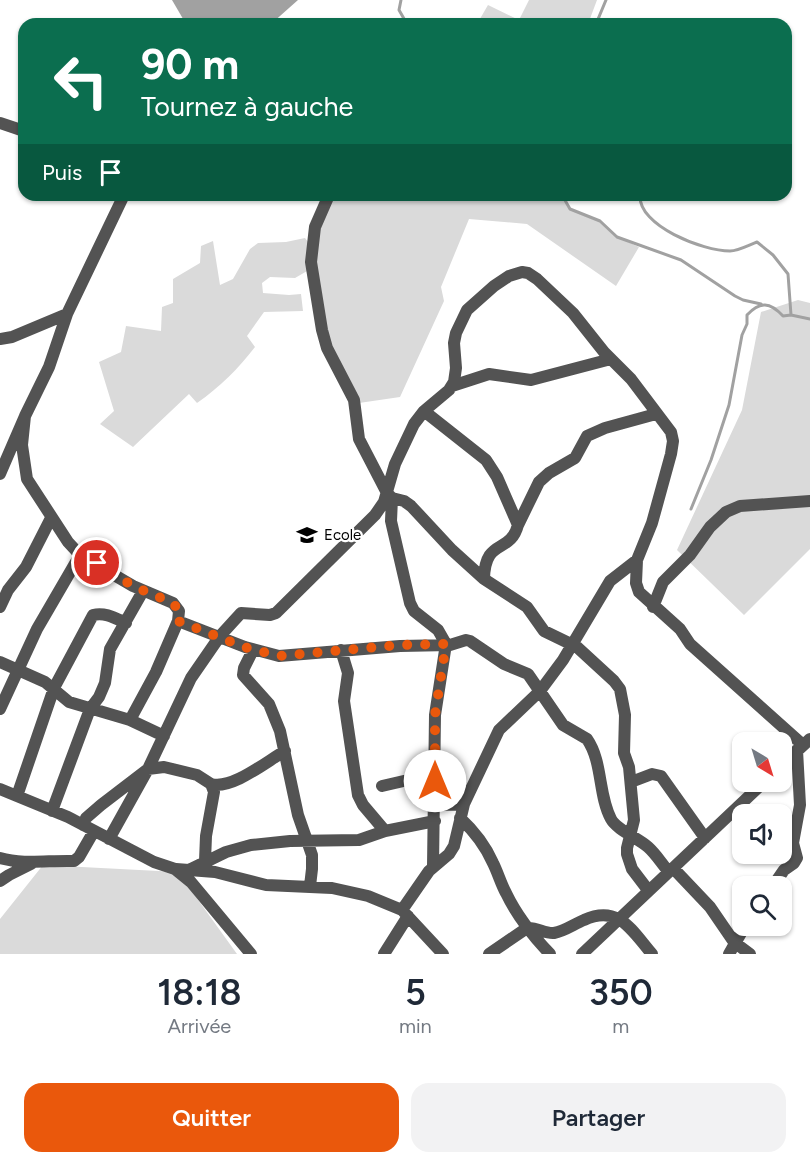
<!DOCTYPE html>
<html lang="fr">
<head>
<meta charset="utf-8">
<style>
  :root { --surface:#fff; --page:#f2f2f3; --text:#1f2937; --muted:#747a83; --accent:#ea580c }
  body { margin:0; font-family:Figtree,sans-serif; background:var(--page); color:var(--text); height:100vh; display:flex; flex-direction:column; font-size:22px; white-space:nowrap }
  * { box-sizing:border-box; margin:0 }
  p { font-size:20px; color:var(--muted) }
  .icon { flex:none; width:33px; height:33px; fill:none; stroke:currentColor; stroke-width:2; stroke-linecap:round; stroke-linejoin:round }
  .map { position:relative; height:954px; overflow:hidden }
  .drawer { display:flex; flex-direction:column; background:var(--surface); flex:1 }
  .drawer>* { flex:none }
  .banner { position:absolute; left:18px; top:18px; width:774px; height:183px; border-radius:18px; box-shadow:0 2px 4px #0004; background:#0b6e4f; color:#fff; overflow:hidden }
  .needle { width:39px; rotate:142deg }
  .fabs { position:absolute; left:732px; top:732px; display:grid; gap:12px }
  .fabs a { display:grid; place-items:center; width:60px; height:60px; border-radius:12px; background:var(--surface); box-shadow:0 2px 4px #0004; font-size:30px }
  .pin { position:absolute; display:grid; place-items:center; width:51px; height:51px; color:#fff; margin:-26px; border:3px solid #fff; border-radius:50%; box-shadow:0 2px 6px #0007 }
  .me { position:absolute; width:66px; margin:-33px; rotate:0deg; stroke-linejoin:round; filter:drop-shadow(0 0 4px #0008) }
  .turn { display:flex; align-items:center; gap:21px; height:126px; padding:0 24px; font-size:27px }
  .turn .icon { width:78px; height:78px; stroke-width:2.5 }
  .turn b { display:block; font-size:42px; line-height:51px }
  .then { display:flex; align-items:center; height:57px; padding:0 24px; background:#0003; gap:12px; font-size:22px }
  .eta { display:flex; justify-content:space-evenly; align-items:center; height:102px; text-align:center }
  .eta b { font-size:36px; font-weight:600; line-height:42px }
  .cta { display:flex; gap:12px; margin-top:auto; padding:12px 24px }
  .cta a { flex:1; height:69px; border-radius:18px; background:var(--accent); color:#fff; font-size:24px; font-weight:600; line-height:69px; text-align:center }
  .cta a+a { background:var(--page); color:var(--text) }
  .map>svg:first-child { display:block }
</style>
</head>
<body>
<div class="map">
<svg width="810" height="954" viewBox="0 0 810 954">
  <rect width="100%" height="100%" fill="#fff"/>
  <path fill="#dadada" d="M529,0H597L588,24H477L488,5L519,20Z
    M330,195H562L570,209L600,221L617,237L639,247L616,286L527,224L469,219L441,287L444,301L400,397L359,403L335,355L323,325L314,267L295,278L270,277L262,283L263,293L289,295L301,294L303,311L264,312L247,336L255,347C238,369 220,387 197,403L189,394L133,447L100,424L114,411L99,362L121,352L126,326L161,331L162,307L173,303V279L200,263L201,246L213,241L220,285L233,279L250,249L258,243L286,242L305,238L315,251V237Z
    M798,300L810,303V549L744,615L677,550L742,410L761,312Z
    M43,865L178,872L237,954H0V919Z"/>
  <path fill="#a1a1a1" d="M172,0H298L271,24H186Z"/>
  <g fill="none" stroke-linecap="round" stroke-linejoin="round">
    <path stroke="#a1a1a1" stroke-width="3" d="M401,0L399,10L407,24
      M596,24L606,0
      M562,195L570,209L600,221L617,237L681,260L735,296L743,300L761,304
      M640,195C638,226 703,251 730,251C738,251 749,245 757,242L773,255L788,274L791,315L810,319
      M691,509L711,460L729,405L742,335L747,324V315C760,301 770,302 783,316L791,315"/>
    <path stroke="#535353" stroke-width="12" d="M0,123L24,131
      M329,195L315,227L311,262L322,330L327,348L354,400L359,439L387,493L392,498L391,521L410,603L414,611L438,630L446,644L435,715L433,867
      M0,339L12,337L67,314
      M452,386L489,374L531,380L611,359
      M424,411L486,460L497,477L518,525C510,555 485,537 484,579
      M25,416L22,445L27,479L68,542L80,555L133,586L173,603L179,611L178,621L245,647L279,656L400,646L450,645L466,640L470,641L504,664L528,674L563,725L587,739C603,762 598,795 611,819C617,830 638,838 648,847C656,854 662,864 669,872
      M0,474L25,416L49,367L67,314L124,195
      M392,498L404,501L411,506L452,550L484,579L527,607L544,631L577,647L614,681L620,689L625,715L624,753L629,767L634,820L627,848V854L632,869L648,890
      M518,525L539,482L549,473L575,458L587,436L605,428L656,414
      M637,560L636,583L639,592L680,629L690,644L803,745
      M0,607L8,590L26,567L51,518
      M653,607L663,582L690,555L710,527L726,512L740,506L810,501
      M253,650L244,668L243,675L269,704L280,731L298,815L312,855V869L310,886
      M341,650L348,673L344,701L358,795L363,805L385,831
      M0,662L45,682L69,702L130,720L164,736
      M0,709L37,629L80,555
      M130,720L156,672L178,621
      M782,765L810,739
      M631,782L652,774L661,776L705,838
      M211,784C232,790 267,761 285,751
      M382,786L434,774
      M0,789L68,817L154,862L175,869L191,882L251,954
      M17,796L54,688L93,615C105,612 115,618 126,623
      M435,805L464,804
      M52,811L90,709L99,697L105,683L110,649L143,591
      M460,818C473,830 486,847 493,863C498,873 501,884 506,893C517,916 532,935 550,954
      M83,825L86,818L101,805L148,769L164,767L197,775L211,784L214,792L206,836L205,861
      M109,839L148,769L191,678L220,636L241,613L270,615L276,613L375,515L384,502L395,464L414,424L424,411L449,390L454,382L456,368L454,343L456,333L467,310L494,286L509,276L522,272L528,273L537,279L573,313L604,352L631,379L671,432L673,441L671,454L652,523L637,560L610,581L563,660L540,691L499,730L464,804L454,846L449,854L429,871L402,910
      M0,858C24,865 49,860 74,861L79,857L94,831
      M673,868L710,907L734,942L750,954
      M176,869L215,872L266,885L332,888L368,896L402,910L443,954
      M189,870L226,852L251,845L290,841L359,840L385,831L435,821
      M0,881L9,875L31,864
      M773,886L784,870L794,863L797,858L793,843L800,805L797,750
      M384,954L408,916
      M489,954L527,928C537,927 545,934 554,933C565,931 574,924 584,920C619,904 632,931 652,954
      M582,954L764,782
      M729,954L745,926"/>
  </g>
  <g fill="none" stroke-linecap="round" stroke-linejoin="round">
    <path stroke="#ea580c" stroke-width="10" stroke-dasharray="0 18" d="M97,563L133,586L173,603L179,611L178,621L244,647L279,656L400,645L446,644L435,715V781"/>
  </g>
  <defs>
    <g id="school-bare" transform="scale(1.62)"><path d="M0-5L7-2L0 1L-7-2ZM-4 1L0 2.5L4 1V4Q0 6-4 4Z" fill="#000" stroke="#fff" stroke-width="2.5" paint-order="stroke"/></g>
  </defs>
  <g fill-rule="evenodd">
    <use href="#school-bare" x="307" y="535"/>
  </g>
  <g text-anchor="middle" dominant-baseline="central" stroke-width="4.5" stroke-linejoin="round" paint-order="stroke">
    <g font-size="15" fill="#000" stroke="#fff" text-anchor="start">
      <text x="324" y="535">Ecole</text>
    </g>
  </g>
</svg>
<div class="fabs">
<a><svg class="needle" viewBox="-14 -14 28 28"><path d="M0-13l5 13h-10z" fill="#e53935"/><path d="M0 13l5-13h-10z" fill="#747a83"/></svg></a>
<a><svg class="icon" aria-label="sound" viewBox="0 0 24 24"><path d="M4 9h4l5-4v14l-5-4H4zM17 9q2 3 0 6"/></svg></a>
<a><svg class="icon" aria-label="search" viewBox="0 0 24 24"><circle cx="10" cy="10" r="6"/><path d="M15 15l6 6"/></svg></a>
</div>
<div class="pin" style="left:97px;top:563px;background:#d93025"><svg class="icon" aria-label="arrive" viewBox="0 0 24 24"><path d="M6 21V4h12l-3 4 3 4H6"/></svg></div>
<svg class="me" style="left:435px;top:781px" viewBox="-20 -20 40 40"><circle r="19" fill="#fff"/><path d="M0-13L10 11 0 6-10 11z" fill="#ea580c"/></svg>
<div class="banner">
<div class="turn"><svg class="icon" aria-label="left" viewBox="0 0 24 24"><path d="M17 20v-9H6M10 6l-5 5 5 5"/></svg><div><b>90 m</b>Tournez à gauche</div></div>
<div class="then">Puis<svg class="icon" aria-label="arrive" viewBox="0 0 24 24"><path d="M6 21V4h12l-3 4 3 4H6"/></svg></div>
</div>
</div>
<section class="drawer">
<div class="eta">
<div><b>18:18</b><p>Arrivée</p></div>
<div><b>5</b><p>min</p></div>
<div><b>350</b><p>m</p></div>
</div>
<div class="cta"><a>Quitter</a><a>Partager</a></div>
</section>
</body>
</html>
